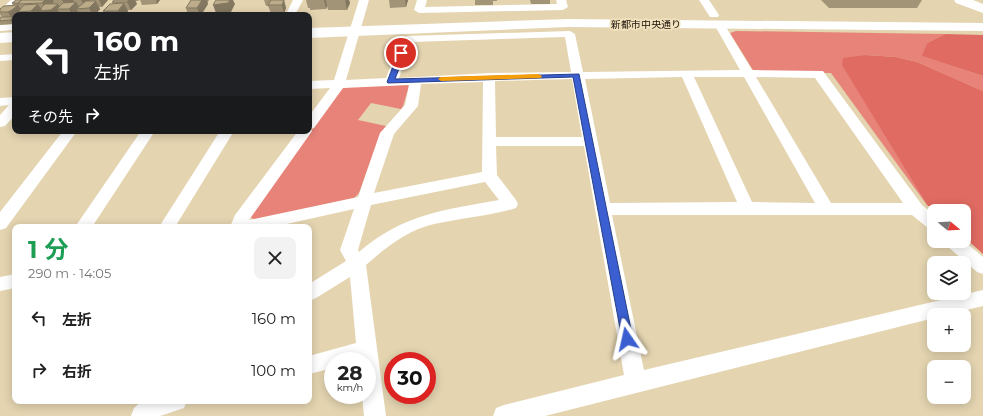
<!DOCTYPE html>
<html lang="ja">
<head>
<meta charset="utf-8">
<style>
  :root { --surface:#fff; --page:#f2f2f2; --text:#222; --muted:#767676 }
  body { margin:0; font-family:Montserrat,"Noto Sans JP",sans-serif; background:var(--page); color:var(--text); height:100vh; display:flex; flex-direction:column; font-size:15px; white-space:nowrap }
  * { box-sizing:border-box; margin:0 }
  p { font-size:13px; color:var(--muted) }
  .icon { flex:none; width:22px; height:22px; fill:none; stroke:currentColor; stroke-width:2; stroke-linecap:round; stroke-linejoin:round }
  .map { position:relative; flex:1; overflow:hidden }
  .panel { position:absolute; left:12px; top:224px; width:300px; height:180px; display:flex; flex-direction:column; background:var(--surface); border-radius:8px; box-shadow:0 2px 10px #0003 }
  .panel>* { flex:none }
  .banner { position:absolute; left:12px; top:12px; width:300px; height:122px; border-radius:8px; box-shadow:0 2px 10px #0003; background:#202124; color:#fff; overflow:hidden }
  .needle { width:26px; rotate:108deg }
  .controls { position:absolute; left:927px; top:204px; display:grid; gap:8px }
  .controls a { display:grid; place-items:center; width:44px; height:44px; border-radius:8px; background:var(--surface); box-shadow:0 2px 10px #0003; font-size:20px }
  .speed { position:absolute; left:324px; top:352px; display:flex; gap:8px; font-size:20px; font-weight:700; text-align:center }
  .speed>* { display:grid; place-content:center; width:52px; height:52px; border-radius:50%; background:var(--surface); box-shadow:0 2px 10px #0003; line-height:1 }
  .speed small { font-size:10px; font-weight:400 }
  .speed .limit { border:6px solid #d22; background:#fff; color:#111 }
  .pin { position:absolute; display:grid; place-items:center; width:34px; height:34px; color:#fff; margin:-17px; border:2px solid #fff; border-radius:50%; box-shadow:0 1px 4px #0007 }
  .me { position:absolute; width:44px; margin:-22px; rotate:349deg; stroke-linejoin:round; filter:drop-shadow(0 0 3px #0008) }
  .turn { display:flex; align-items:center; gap:14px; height:84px; padding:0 16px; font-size:18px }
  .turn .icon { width:52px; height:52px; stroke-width:2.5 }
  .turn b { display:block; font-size:28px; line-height:34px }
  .then { display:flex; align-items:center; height:38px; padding:0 16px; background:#0003; gap:8px; font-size:15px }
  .round { display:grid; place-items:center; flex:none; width:42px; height:42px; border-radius:8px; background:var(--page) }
  .summary { display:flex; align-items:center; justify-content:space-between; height:68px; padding:0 16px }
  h1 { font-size:24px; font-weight:700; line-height:30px; color:#1e9e55 }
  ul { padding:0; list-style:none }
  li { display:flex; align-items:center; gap:12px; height:52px; padding:0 16px }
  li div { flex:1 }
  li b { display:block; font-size:15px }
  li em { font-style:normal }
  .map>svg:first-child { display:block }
</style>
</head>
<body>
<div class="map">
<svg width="983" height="416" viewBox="0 0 983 416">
  <rect width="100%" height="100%" fill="#e4d4b0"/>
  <path fill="#e88379" d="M736,31L945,34L927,43L923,56L983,76V91L917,62L896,57L866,55L843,65L927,205L831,73L758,72L753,70L730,33Z
    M406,84L409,86L403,106L401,109L371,103L358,120L386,126L379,137L359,193L354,198L255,220L250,217L341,89L347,87Z"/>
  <path fill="#e06b62" d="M945,34L983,35V76L922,56L927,43Z
    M866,55L896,57L917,62L983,91V254L964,237V211H935L927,205L842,65L843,58Z"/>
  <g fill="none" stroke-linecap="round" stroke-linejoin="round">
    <path fill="#fff" fill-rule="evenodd" d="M11,0H22L4,17L0,18V10Z
      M293,0H303L295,15H279L280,13L287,12Z
      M359,0H369L346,80L386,78L401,39L407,36L570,31L575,34L583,72L740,70L714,24L719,21L723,22L752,70L823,71L922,205L934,215V230L928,228L912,215H612L644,370L983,290V306L946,315H934V318L545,416H493L496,408L504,405L624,375L584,146H496L497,175L516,200L518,204L516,208C489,216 461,218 434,224C408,230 385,248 366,265L386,416H364L362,395H367V361H333V368L309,374V356L356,343L350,277L316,298L309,301V284L346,261L340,250L354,209L273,227H230L235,215L298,131H309V116L330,88L309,89V81L334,80ZM565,37L571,72L489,73L399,78L411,42ZM682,77L737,202L610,203L585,79ZM694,77H744L815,203L752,202ZM756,77L815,78L903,203H831ZM572,79L582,137H496L495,81ZM483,82L482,172L374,193L394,134L418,106L421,84ZM409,85L405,105L380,133L358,197L249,220L310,134L312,131L310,129L314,128L343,88ZM485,182L499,200C444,210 403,214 359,252L358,250L371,205Z
      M417,0H427L425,7L557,4L556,0H566L568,7L563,10L419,13L414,10Z
      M699,0H709L719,15L718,17H710Z
      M15,24V30L0,31V25Z
      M15,54V60L0,61V55Z
      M15,97V115L5,126L0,127V115L9,105L0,106V98Z
      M63,131H77L6,228L0,230V212Z
      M141,131H155L92,227H75Z
      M220,131H234L175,227H159Z
      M945,241H964L983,257V274L977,272L947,246Z
      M15,274V288L0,291V277Z
      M142,401H187L184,408L160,416H131L134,408Z"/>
    <path fill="#fff" fill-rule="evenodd" d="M954,0H973L983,4V13L956,3Z
      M568,19L983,23V31L568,27L309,38V28Z
      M15,32V42L0,43V33Z"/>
  </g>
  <path fill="#a29477" d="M16,0H108L102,7H99L100,9L95,15H80L79,13L76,15L42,14L40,15H15V23L13,24L0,25V17H2L0,15V9L13,6L12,3Z
    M114,0H139L138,1H135L137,4L131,10H128V11L125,15H105L103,11L113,3L112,2Z
    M140,0H160L157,4L142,5Z
    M191,0H209L208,2H207L208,4L201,15H188L186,8Z
    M264,0H284L286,8L284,13H271L268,6H266Z
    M306,0H349L350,3L347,10H328L327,6L326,9L310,10V8H308Z
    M389,0H408L406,7L390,8Z
    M475,0H497V1H493V5H475Z
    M530,0H550V4H531Z
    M821,0H922L917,8H829Z"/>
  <path fill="#847861" d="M45,0H53L54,2L50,5L58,4L61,9H57L60,14L59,15H42V14L40,15H33L31,11L38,4L41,9H40L41,11L47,10L42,3Z
    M62,0H73L74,1L67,8Z
    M81,0H89L90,2L85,7Z
    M99,0H108L102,7Z
    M129,0H135L137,4L131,10L127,2Z
    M156,0H160L157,4Z
    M202,0H207L208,4L201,15H200L197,8Z
    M230,0H233L235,4L231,12L216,13L213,5Z
    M280,0H284L286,8L284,13Z
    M324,0H326L327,6L326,9Z
    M345,0H349L350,3L347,10Z
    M405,0H408L406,7Z
    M96,1L100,9L95,15H93L89,8Z
    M76,2L80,8L76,9L79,13L76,15H72L69,9Z
    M124,3L128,11L125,15H120L118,11Z
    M18,5L23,12H18L20,15H15V23L13,24L10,20L12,19L8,12Z"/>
  <path fill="#bcac8a" stroke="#847861" d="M16,0H22L18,3H12Z
    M22,0H45L42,3L17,4Z
    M114,0H129L127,2H112Z
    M191,0H202L197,8H186Z
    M216,0H230L228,3L213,5Z
    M271,0H284L282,5H268Z
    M86,1H96L89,8L76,9Z
    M76,2L69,9H57L63,3Z
    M124,3L118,11H103L110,4Z
    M38,4L31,11L18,12L24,5Z
    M45,4H58L51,10L40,11L42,9H40Z
    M18,5L12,10L8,12H0V9L4,6Z
    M60,14H73L72,15H60Z
    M0,17H14L10,20L0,21Z"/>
  <path fill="#3b5fd0" stroke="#263e87" d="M401,51L405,53L395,79L579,74L633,339L631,343L627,344L623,343L622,339L573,77L388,83L387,82L398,53Z"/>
  <path fill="#f59e0b" d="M538,74L542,76L541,78L441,81L438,79L441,77Z"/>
  <g text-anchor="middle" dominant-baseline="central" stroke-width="3.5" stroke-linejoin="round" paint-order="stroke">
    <g font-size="10" fill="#191307" stroke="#f1e1bd">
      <text x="646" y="24">新都市中央通り</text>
    </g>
  </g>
</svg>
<div class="controls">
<a><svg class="needle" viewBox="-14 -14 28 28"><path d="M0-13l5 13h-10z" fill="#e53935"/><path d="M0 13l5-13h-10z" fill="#767676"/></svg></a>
<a><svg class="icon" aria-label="layers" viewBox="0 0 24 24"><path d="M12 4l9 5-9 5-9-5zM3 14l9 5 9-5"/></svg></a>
<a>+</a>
<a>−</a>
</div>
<div class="speed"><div>28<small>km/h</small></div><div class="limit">30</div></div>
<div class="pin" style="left:401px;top:53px;background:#d93025"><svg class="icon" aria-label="arrive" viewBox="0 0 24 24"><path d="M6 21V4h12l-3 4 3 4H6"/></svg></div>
<svg class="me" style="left:627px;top:339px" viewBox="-20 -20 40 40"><path d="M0-17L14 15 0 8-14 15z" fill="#3b5fd0" stroke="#fff" stroke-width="4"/></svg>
<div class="banner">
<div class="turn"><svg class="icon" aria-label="left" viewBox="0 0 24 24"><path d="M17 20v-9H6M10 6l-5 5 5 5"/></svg><div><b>160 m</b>左折</div></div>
<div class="then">その先<svg class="icon" aria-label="right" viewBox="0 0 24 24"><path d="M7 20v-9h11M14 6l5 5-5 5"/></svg></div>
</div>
<section class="panel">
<div class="summary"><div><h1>1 分</h1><p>290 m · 14:05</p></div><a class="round"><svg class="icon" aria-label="close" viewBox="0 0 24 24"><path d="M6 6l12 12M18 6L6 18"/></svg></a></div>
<ul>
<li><svg class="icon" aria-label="left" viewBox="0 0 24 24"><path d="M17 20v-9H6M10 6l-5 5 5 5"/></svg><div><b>左折</b></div><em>160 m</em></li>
<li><svg class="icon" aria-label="right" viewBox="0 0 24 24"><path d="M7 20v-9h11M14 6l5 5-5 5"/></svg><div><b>右折</b></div><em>100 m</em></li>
</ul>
</section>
</div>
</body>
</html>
